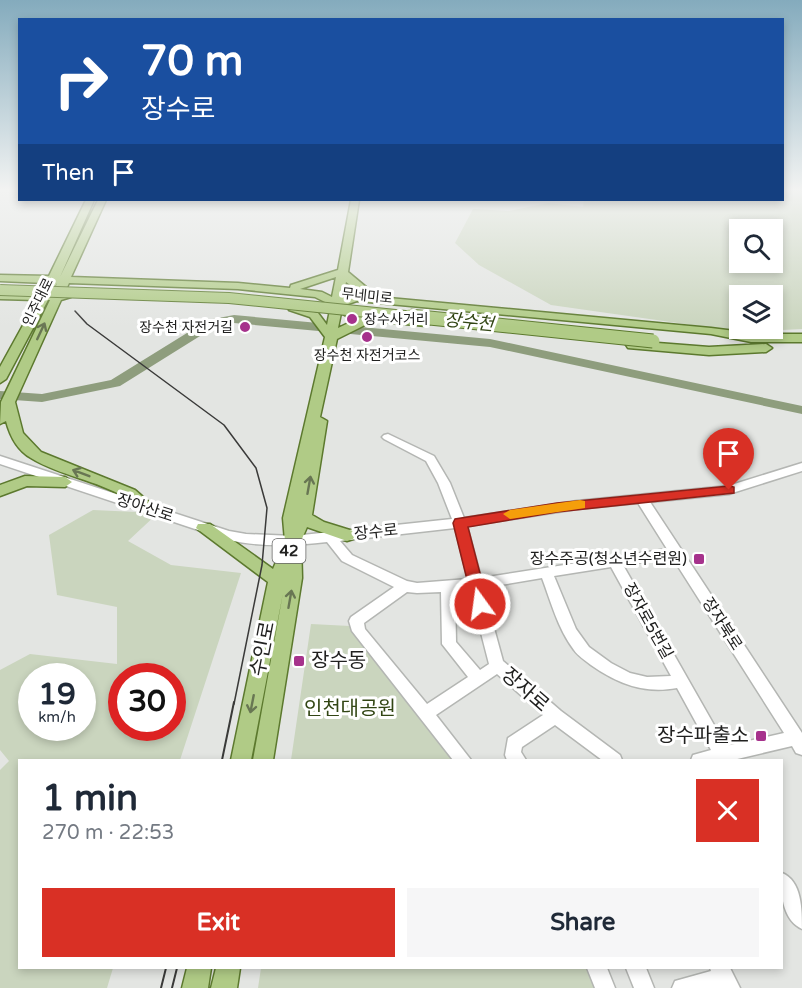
<!DOCTYPE html>
<html lang="en">
<head>
<meta charset="utf-8">
<style>
  :root { --surface:#fff; --page:#f6f6f7; --text:#1f2937; --muted:#747a83; --accent:#d93025 }
  body { margin:0; font-family:"Varela Round","Noto Sans KR",sans-serif; background:var(--page); color:var(--text); height:100vh; display:flex; flex-direction:column; font-size:22px; white-space:nowrap }
  * { box-sizing:border-box; margin:0 }
  p { font-size:20px; color:var(--muted) }
  .icon { flex:none; width:33px; height:33px; fill:none; stroke:currentColor; stroke-width:2; stroke-linecap:round; stroke-linejoin:round }
  .map { position:relative; flex:1; overflow:hidden }
  .panel { position:absolute; left:18px; top:759px; width:765px; height:210px; display:flex; flex-direction:column; background:var(--surface); border-radius:0px; box-shadow:0 3px 9px #0003 }
  .panel>* { flex:none }
  .hud { position:absolute; left:18px; top:18px; width:766px; height:183px; border-radius:0px; box-shadow:0 3px 9px #0003; background:#1a4fa0; color:#fff; overflow:hidden }
  .buttons { position:absolute; left:729px; top:219px; display:grid; gap:12px }
  .buttons a { display:grid; place-items:center; width:54px; height:54px; border-radius:0px; background:var(--surface); box-shadow:0 3px 9px #0003; font-size:30px }
  .speed { position:absolute; left:18px; top:663px; display:flex; gap:12px; font-size:30px; font-weight:700; text-align:center }
  .speed>* { display:grid; place-content:center; width:78px; height:78px; border-radius:50%; background:var(--surface); box-shadow:0 3px 9px #0003; line-height:1 }
  .speed small { font-size:15px; font-weight:400 }
  .speed .limit { border:9px solid #d22; background:#fff; color:#111 }
  .pin { position:absolute; display:grid; place-items:center; width:51px; height:51px; color:#fff; margin:-62px -26px; border-radius:50% 50% 50% 0; rotate:-45deg; box-shadow:0 0 6px #0007 }
  .pin .icon { rotate:45deg }
  .me { position:absolute; width:66px; margin:-33px; rotate:346deg; stroke-linejoin:round; filter:drop-shadow(0 0 4px #0008) }
  .turn { display:flex; align-items:center; gap:21px; height:126px; padding:0 24px; font-size:27px }
  .turn .icon { width:78px; height:78px; stroke-width:2.5 }
  .turn b { display:block; font-size:42px; line-height:51px }
  .then { display:flex; align-items:center; height:57px; padding:0 24px; background:#0003; gap:12px; font-size:22px }
  .round { display:grid; place-items:center; flex:none; width:63px; height:63px; border-radius:0px; background:var(--page) }
  .headline { display:flex; align-items:center; justify-content:space-between; height:102px; padding:0 24px }
  h1 { font-size:36px; font-weight:700; line-height:45px }
  .action { display:flex; gap:12px; margin-top:auto; padding:12px 24px }
  .action a { flex:1; height:69px; border-radius:0px; background:var(--accent); color:#fff; font-size:24px; font-weight:700; line-height:69px; text-align:center }
  .action a+a { background:var(--page); color:var(--text) }
  .map>svg:first-child { display:block }
</style>
</head>
<body>
<div class="map">
<svg width="802" height="988" viewBox="0 0 802 988">
  <rect width="100%" height="100%" fill="#e3e5e2"/>
  <path fill="#cad5be" fill-rule="evenodd" d="M783,189H802V329L741,332L551,305L479,265L455,243L473,209L509,211L548,203L583,207L584,200H783ZM740,230H772V262H740ZM740,296H772V328H740Z
    M93,510L158,513L128,541L171,565L241,573L180,760H20V968H113L107,988H0V770L9,761L0,750V670L30,654L117,664V607L57,595L49,535ZM32,676H82V728H32ZM122,676H172V728H122Z
    M311,624L350,626L457,760H291Z
    M261,968H590L597,988H258Z"/>
  <g fill="none" stroke-linecap="round" stroke-linejoin="round">
    <path fill="#8e9d7d" fill-rule="evenodd" d="M234,315L490,339L802,406V414L490,347L234,323L216,326L120,386L42,402L0,399V391L42,394L111,380L208,320Z"/>
    <g stroke="#b4b6b3" stroke-width="3">
      <path id="minor" d="M388,434L434,456L450,483L464,518L577,501L728,486L802,463V471L729,494L650,502L802,733V755L796,753L792,746L733,760H691L693,755L711,750L677,688C644,694 618,684 591,665C585,660 578,656 574,650C558,629 551,602 542,578L483,588L503,661L561,711L620,755L622,760H602L555,725L522,747L521,752L526,760H507L505,755L508,738L543,715L497,674L436,715L471,760H453L352,631L349,621L351,617L394,587L342,561L327,542C294,546 261,547 228,540L0,464V456L229,531L246,534L293,536L452,519L438,483L426,461L384,439L382,437L384,435ZM638,503L667,549L481,578L467,526L577,509ZM455,528L468,579L417,583L407,581L352,555L340,541ZM672,557L784,733L726,746L623,565ZM611,567L671,676L647,677L630,673L611,663L589,647L576,629L554,576ZM470,590L489,664L480,670L456,642L455,591ZM407,592L417,593L441,592L442,644L468,677L427,704L365,629L364,623Z
        M782,873C802,881 802,910 802,929C782,920 780,891 782,873Z
        M587,968H607L615,988H595Z
        M626,968H646L654,988H634Z
        M710,968H730L740,988H672L675,981L711,971Z"/>
    </g>
    <g stroke="#5c792e" stroke-width="3">
      <path id="major" d="M86,200H94L60,277L98,200H106L71,277L238,283L290,288L291,285L338,270L351,200H359L348,272L378,297L711,328L759,334H802V342H751L711,334L357,301L345,305L355,312L426,320L432,323L426,326L373,321L337,339L320,417L327,421L312,515L324,522L353,531L355,535L353,539L347,541L307,527L301,541L302,578L273,760H253L283,593L251,760H231L268,582L196,528L198,524H210L273,569L285,541L283,518L325,337L310,317L289,310L295,307L318,313L327,325L331,305L315,297L238,289L69,283L64,294L71,297L61,300L15,402L23,433L41,452L135,490L159,511L156,515C143,519 136,505 126,498C97,480 60,476 31,458C17,450 10,436 6,421L0,424L1,402L50,300H48L6,379L0,383V367L37,300L0,299V293H40L46,283L0,281V275L49,276ZM336,277L332,297L322,292L300,289ZM346,282L364,295L343,298ZM57,283L53,294L51,293ZM341,313L348,317L357,319L338,328Z
        M632,341L709,347L766,344L772,348L766,352L709,355L628,348L626,345Z
        M25,476L65,477L72,482L65,487L27,486L0,496V485Z
        M187,968H211L208,988H182Z
        M216,968H240L237,988H211Z"/>
    </g>
    <use href="#minor" fill="#fff" fill-rule="evenodd"/>
    <use href="#major" fill="#b0cb86" fill-rule="evenodd"/>
    <path stroke="#3a3a39" stroke-width="1.5" d="M75,311L87,324L224,425L256,468L267,508L262,565L234,704"/>
    <path stroke="#3a3a39" stroke-width="2" d="M222,760L234,702
      M161,988L166,968
      M172,988L177,968"/>
    <g stroke="#5c792e" stroke-width="12" stroke-linecap="butt">
      <path id="major-bridge-far1" d="M0,290L229,298L425,318"/>
    </g>
    <g stroke="#5c792e" stroke-width="15" stroke-linecap="butt">
      <path id="major-bridge" d="M410,316L653,341"/>
    </g>
    <use href="#major-bridge-far1" stroke="#b0cb86" stroke-width="10"/>
    <use href="#major-bridge" stroke="#b0cb86" stroke-width="13"/>
  </g>
  <defs><path id="oneway-shaft" d="M-6 0H5M1.5-3L5.5 0L1.5 3" fill="none" stroke-width="1.6" stroke-linecap="round" stroke-linejoin="round" transform="scale(1.5)"/></defs>
  <g stroke="#687653">
    <use href="#oneway-shaft" transform="translate(41 331) rotate(-65)"/>
    <use href="#oneway-shaft" transform="translate(81 473) rotate(-159)"/>
    <use href="#oneway-shaft" transform="translate(309 485) rotate(-80)"/>
    <use href="#oneway-shaft" transform="translate(290 599) rotate(-80)"/>
    <use href="#oneway-shaft" transform="translate(252 704) rotate(101)"/>
  </g>
  <linearGradient id="sky" x2="0" y2="1"><stop stop-color="#84abbd"/><stop offset="0.58" stop-color="#f2f3f2"/><stop offset="1" stop-color="#f2f3f2" stop-opacity="0"/></linearGradient>
  <rect width="802" height="327" fill="url(#sky)"/>
  <path fill="#d93025" stroke="#8d1f18" stroke-width="1.5" d="M729,486L734,487V493L557,512L468,527L488,604L480,610L473,604L453,523L455,519L557,503Z"/>
  <path fill="#f59e0b" d="M580,500L585,501V508L510,519L503,514L510,510Z"/>
  <g fill="#a6328c" stroke="#fff" stroke-width="2">
    <circle cx="352" cy="319" r="6"/>
    <circle cx="245" cy="327" r="6"/>
    <circle cx="367" cy="337" r="6"/>
    <rect x="693" y="553" width="12" height="12" rx="3"/>
    <rect x="293" y="655" width="12" height="12" rx="3"/>
    <rect x="755" y="730" width="12" height="12" rx="3"/>
  </g>
  <g text-anchor="middle" dominant-baseline="central" stroke-width="6" stroke-linejoin="round" paint-order="stroke">
    <g font-size="14" fill="#212120" stroke="#fff">
      <text transform="translate(367 296) rotate(6)">무네미로</text>
      <text transform="translate(38 302) rotate(-64)">인주대로</text>
    </g>
    <g font-size="14" fill="#212120" stroke="#fff" text-anchor="start">
      <text x="364" y="319">장수사거리</text>
      <text x="233" y="327" text-anchor="end">장수천 자전거길</text>
      <text x="367" y="355" text-anchor="middle">장수천 자전거코스</text>
    </g>
    <rect fill="#fff" stroke="#646463" stroke-width="1.5" x="272.5" y="539" width="33" height="24" rx="4.5"/>
    <g font-size="15" font-weight="bold" fill="#212120">
      <text x="289" y="551">42</text>
    </g>
    <g font-size="16" fill="#212120" stroke="#fff">
      <text transform="translate(145 508) rotate(18)">장아산로</text>
      <text transform="translate(376 532) rotate(-6)">장수로</text>
      <text transform="translate(648 621) rotate(61)">장자로5번길</text>
      <text transform="translate(722 624) rotate(57)">장자북로</text>
    </g>
    <g font-size="16" fill="#212120" stroke="#fff" text-anchor="end">
      <text x="687" y="559">장수주공(청소년수련원)</text>
    </g>
    <g font-size="18" font-style="italic" fill="#324614" stroke="#fff">
      <text transform="translate(469 322) rotate(6)">장수천</text>
    </g>
    <g font-size="20" fill="#212120" stroke="#fff">
      <text transform="translate(263 649) rotate(-79)">수인로</text>
      <text transform="translate(525 690) rotate(41)">장자로</text>
    </g>
    <g font-size="20" fill="#212120" stroke="#fff" text-anchor="start">
      <text x="311" y="661">장수동</text>
      <text x="749" y="736" text-anchor="end">장수파출소</text>
    </g>
    <g font-size="20" fill="#324614" stroke="#fff">
      <text x="350" y="709">인천대공원</text>
    </g>
  </g>
</svg>
<div class="buttons">
<a><svg class="icon" aria-label="search" viewBox="0 0 24 24"><circle cx="10" cy="10" r="6"/><path d="M15 15l6 6"/></svg></a>
<a><svg class="icon" aria-label="layers" viewBox="0 0 24 24"><path d="M12 4l9 5-9 5-9-5zM3 14l9 5 9-5"/></svg></a>
</div>
<div class="speed"><div>19<small>km/h</small></div><div class="limit">30</div></div>
<div class="pin" style="left:729px;top:490px;background:#d93025"><svg class="icon" aria-label="arrive" viewBox="0 0 24 24"><path d="M6 21V4h12l-3 4 3 4H6"/></svg></div>
<svg class="me" style="left:480px;top:604px" viewBox="-20 -20 40 40"><circle r="17" fill="#d93025" stroke="#fff" stroke-width="3"/><path d="M0-11L8 9 0 5-8 9z" fill="#fff"/></svg>
<div class="hud">
<div class="turn"><svg class="icon" aria-label="right" viewBox="0 0 24 24"><path d="M7 20v-9h11M14 6l5 5-5 5"/></svg><div><b>70 m</b>장수로</div></div>
<div class="then">Then<svg class="icon" aria-label="arrive" viewBox="0 0 24 24"><path d="M6 21V4h12l-3 4 3 4H6"/></svg></div>
</div>
<section class="panel">
<div class="headline"><div><h1>1 min</h1><p>270 m · 22:53</p></div><a class="round" style="background:#d93025;color:#fff"><svg class="icon" aria-label="close" viewBox="0 0 24 24"><path d="M6 6l12 12M18 6L6 18"/></svg></a></div>
<div class="action"><a>Exit</a><a>Share</a></div>
</section>
</div>
</body>
</html>
